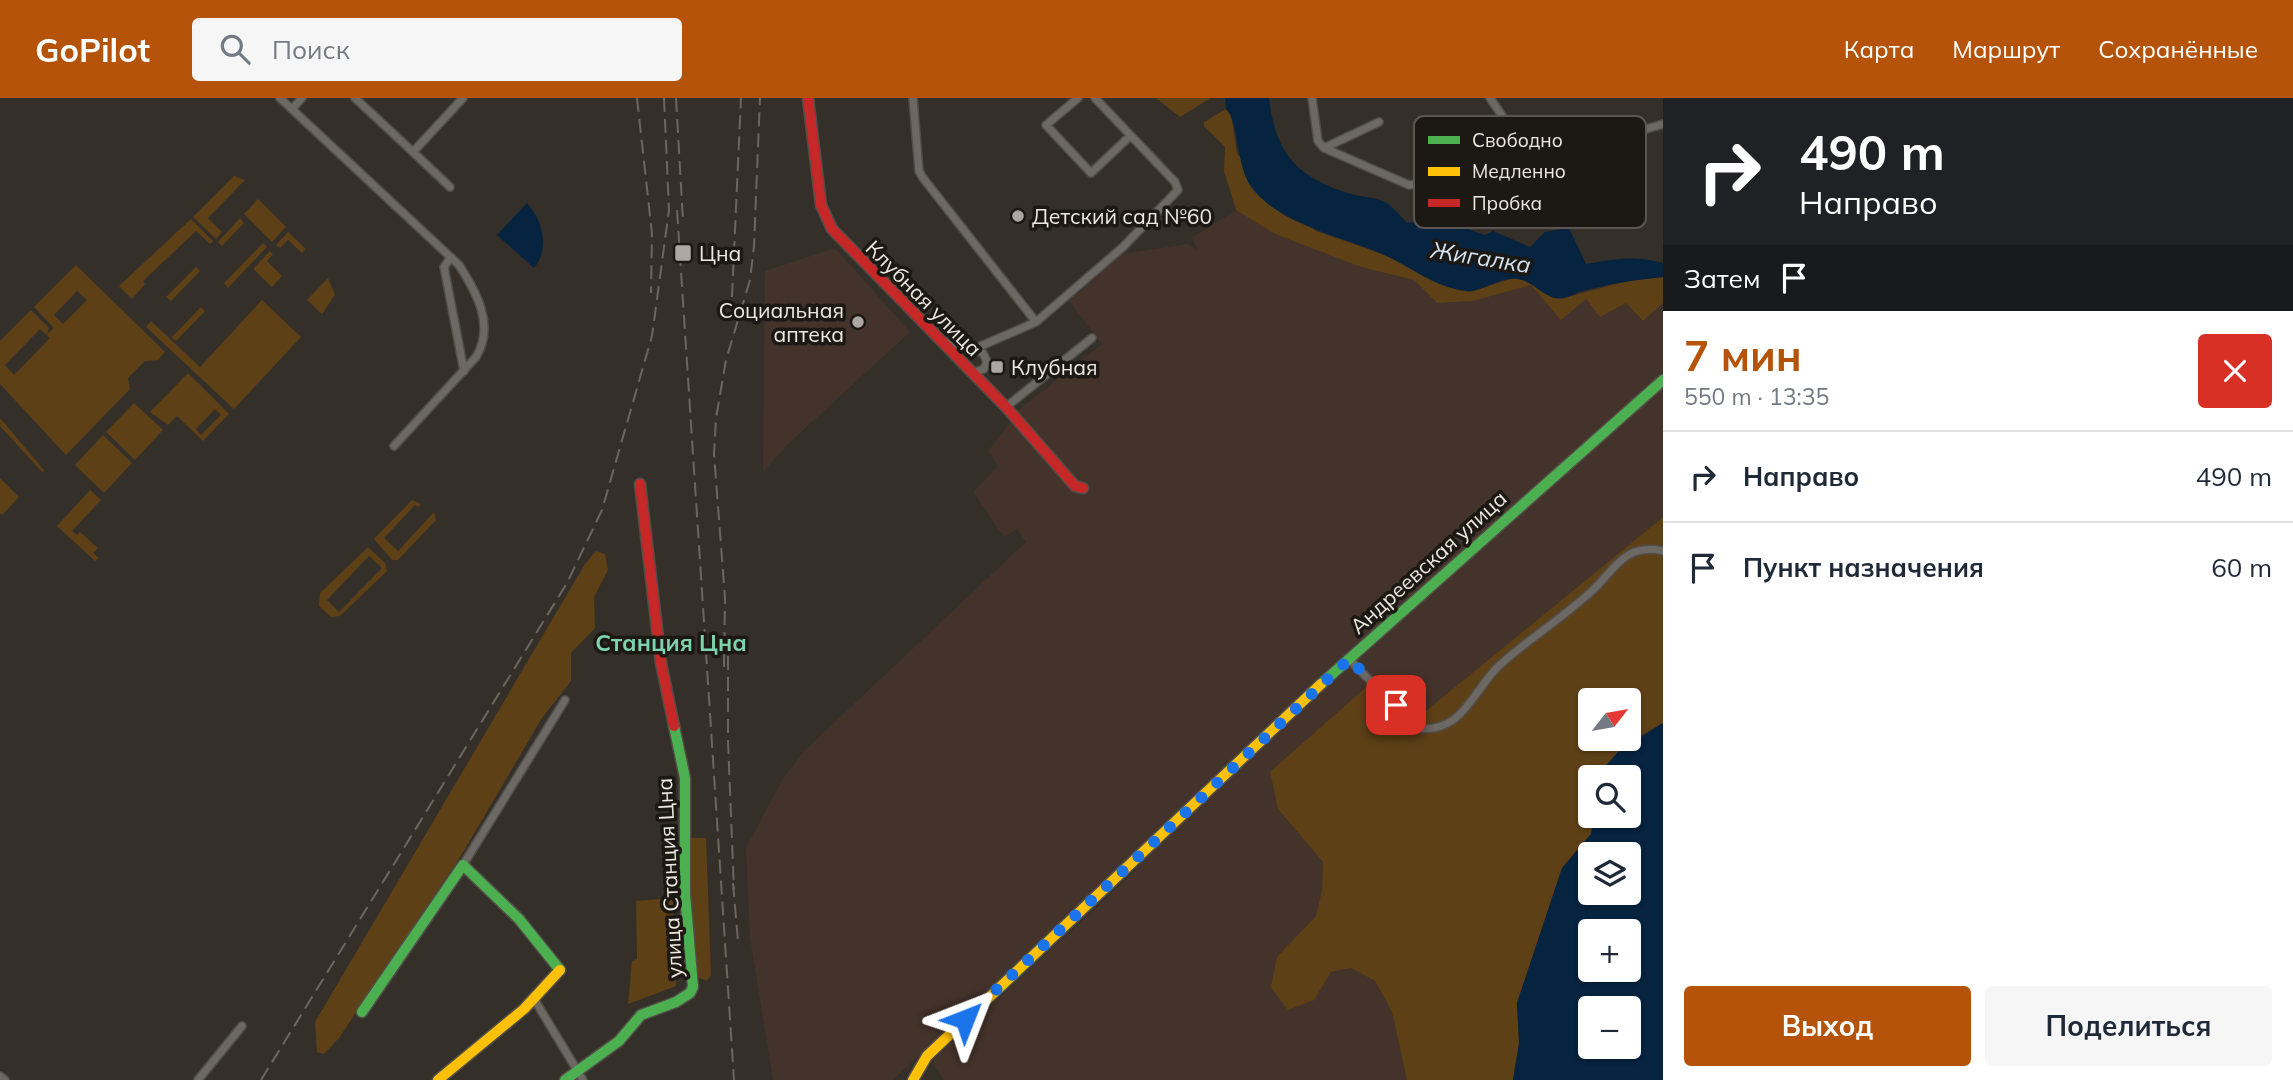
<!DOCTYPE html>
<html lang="ru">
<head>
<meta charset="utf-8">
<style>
  :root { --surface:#fff; --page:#f6f6f7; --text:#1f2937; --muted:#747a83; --line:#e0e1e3; --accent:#b45309 }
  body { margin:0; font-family:Mulish,sans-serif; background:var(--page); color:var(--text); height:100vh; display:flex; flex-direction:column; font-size:26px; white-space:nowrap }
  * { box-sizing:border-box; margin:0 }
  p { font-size:23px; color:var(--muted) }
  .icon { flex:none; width:38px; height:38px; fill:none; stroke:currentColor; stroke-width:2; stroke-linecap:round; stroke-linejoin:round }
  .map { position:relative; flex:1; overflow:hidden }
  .sheet { display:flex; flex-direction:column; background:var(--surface); width:630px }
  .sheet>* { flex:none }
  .hud { background:#202124; color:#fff; overflow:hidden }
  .needle { width:46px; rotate:59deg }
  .tools { position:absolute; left:1578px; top:590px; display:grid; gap:14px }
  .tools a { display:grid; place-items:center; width:63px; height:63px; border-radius:7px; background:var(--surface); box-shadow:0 2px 5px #0004; font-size:35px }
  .pin { position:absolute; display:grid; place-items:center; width:60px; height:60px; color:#fff; margin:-30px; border-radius:14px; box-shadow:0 4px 10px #0006 }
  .me { position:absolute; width:77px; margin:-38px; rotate:45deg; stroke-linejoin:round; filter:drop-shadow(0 0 5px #0008) }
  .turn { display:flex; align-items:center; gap:24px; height:147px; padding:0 21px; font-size:32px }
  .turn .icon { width:91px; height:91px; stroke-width:2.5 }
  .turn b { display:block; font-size:49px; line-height:60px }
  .then { display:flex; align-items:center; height:66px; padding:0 21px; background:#0003; gap:14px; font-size:26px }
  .round { display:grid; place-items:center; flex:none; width:74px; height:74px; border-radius:7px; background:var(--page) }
  .overview { display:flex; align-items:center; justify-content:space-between; height:119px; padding:0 21px }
  h1 { font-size:42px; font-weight:700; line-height:52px; color:var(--accent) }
  .primary-button { display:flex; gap:14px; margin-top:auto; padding:14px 21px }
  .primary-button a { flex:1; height:80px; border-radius:7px; background:var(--accent); color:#fff; font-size:28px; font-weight:700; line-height:80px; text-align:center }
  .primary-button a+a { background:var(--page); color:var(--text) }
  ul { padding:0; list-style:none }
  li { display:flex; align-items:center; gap:21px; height:91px; padding:0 21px; border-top:2px solid var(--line) }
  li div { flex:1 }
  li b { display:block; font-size:26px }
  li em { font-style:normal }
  header { display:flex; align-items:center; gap:42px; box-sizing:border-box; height:98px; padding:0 35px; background:var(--accent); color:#fff }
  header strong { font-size:33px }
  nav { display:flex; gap:38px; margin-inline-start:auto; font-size:24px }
  .search { width:490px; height:63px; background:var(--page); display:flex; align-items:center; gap:18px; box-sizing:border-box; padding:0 24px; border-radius:7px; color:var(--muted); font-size:26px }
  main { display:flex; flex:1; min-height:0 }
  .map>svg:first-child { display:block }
</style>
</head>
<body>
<header>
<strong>GoPilot</strong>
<div class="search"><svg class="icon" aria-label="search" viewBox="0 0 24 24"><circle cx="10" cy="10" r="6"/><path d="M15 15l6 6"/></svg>Поиск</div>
<nav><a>Карта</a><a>Маршрут</a><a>Сохранённые</a></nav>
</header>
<main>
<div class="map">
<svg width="1663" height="982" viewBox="0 0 1663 982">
  <rect width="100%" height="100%" fill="#342f29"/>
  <path fill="#44332b" d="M1236,112L1275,136L1361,169L1414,182L1437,205L1473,203L1531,187L1586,200L1626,205L1643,223L1663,205V419L1411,625L1270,674L1278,711L1323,764L1322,792L1316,818L1300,835L1314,902L1331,874L1351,870L1375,883L1392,914L1407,982H944L931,964L1137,771L1128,763L893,982H773L750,839L746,750L782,682L804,653L1026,444L1017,431L1004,439L973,394L998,368L988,353L1022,309L1102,246L1069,203L1123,156L1188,146L1198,152L1192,140Z
    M835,150L910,234L788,346L763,374L765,173Z"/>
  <path fill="#5e4017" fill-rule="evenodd" d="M1156,0H1209V1L1180,19Z
    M1226,11L1231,16L1237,56L1316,133L1383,156L1443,187L1469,194L1514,180L1529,183L1551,199L1564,200L1630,182L1663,179V205L1643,223L1626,205L1600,219L1586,201L1561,222L1531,187L1473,203L1437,205L1414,182L1361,169L1275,136L1236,112L1224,73L1225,49L1204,28V24Z
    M234,78L245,82L208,120L222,134L216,141L193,119Z
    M258,101L286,129L272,144L244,116Z
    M240,120L244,125L222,148L218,144Z
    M191,121L213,143L210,146L196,133L143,183L145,186L132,201L119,188Z
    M288,134L306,151L302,155L288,142L280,150L276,147Z
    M263,145L267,149L228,190L224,185Z
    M270,153L273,156L267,163L282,178L272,189L253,171Z
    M76,167L165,254L158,262L145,263L128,280L130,291L66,357L0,286V243L31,212L49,230L47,236L54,230L34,209ZM77,193L87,202L63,226L54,217ZM40,231L50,240L14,277L5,267Z
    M196,169L200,173L171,203L166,199Z
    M328,180L335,197L322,216L307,202Z
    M262,202L301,239L234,311L146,229L151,223L200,269Z
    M201,209L205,213L176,243L172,239Z
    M188,275L229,316L203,343L177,318L168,327L150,314ZM215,311L221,317L201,337L196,331Z
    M134,305L163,332L135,362L106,334Z
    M0,320L44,372L43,375L0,328Z
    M103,337L132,365L104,395L75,367Z
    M0,380L19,399L2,417L0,415Z
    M90,392L101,402L72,433L77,437L80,434L98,450L93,455L99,460L95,463L57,428Z
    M412,402L421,406L418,409L415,407L384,440L398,453L434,414L436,422L398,462H392L374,441Z
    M1663,419V625L1643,636L1601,673V679H1591V718H1595L1591,736L1562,770L1517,905L1519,945L1513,982H1407L1392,914L1375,883L1351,870L1331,874L1314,902L1288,912L1271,889L1277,859L1316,818L1322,792L1323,764L1278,711L1270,674L1372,584L1411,625ZM1591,602H1629V640H1591Z
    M368,449L385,465L387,473L340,518L331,519L319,508L320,495ZM369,458L382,470L339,514L327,502Z
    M596,453L605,456L608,472L594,499L595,530L571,555V583L542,620L462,756L339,940L324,956L317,954L315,924L585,466Z
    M689,740H706L711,877L707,883L695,878Z
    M673,800L676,888L628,906L632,863L637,861L636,803Z"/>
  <path fill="#06233f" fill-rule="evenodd" d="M1225,0H1269C1275,56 1298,80 1351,96C1361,99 1373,99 1383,103C1392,107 1400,118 1407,125L1439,121L1485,137L1493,133L1530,149L1545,134L1569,130L1586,166C1616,161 1632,157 1663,165V179C1635,182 1607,186 1579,194C1574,196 1569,199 1564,200C1546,204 1535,183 1517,181C1499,178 1482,195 1466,193C1436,190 1411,169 1384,157C1344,139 1280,127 1252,90C1236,70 1239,23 1226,11Z
    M527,105C543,123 550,150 534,170L497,137Z
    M1663,625V982H1513L1519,945L1517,905L1562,770L1591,736L1595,718H1629V679H1601V673L1618,654ZM1629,756V794H1591V756ZM1591,833H1629V872H1591ZM1591,910H1629V948H1591Z"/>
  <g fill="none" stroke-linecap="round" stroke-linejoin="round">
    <g stroke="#514d48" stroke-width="10">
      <path id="street" d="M280,0L459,167C477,195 495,228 476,259L394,348
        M355,0L413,54L463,0
        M913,0L919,73L923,80L1036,224
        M1078,0L1046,27L1091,75L1129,39
        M1312,0L1318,43L1324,50L1409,87L1418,86L1515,39
        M1490,0L1529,58L1551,70L1567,71L1626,37L1663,26
        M292,11L302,0
        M1324,50L1379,24
        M413,54L450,89
        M451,159L444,169L464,273
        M945,244L983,255L987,264L984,271L972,275
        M974,251L1036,224L1123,149L1178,92L1175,84L1095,0
        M1006,309L1092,240
        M1349,561L1416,630C1464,637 1473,590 1501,566C1530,540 1564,519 1593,492C1604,482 1614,466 1627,458C1637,451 1652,450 1663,453
        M463,767L565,602
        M534,901L583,982
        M0,978L5,982
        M198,982L242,928"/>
    </g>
    <g stroke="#514d48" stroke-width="13">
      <path id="fast" d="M1321,586L1663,282
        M362,914L463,767L519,821L560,872
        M565,982L619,943L641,917L676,904L690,895L693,889L685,796V680L674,628"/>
    </g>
    <g stroke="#514d48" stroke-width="13">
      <path id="slow" d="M438,982L524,911L560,872
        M913,982L927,958L1321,586"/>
    </g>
    <g stroke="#514d48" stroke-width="13">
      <path id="jam" d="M808,0L821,107L832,131L1006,309L1075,388L1083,390
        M640,386L661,565L674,628"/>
    </g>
    <use href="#street" stroke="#6c6864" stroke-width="7"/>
    <use href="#fast" stroke="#4caf50" stroke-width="10"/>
    <use href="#slow" stroke="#ffc107" stroke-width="10"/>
    <use href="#jam" stroke="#c62828" stroke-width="10"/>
    <path stroke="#6a6661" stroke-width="2" stroke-dasharray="14 7" stroke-linecap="butt" d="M637,0L652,136L651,195
      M676,0L683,123
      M677,112L734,982
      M731,220L741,0
      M728,558V643L734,792
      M724,569L725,500L714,356L716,320L726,262L750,182L754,148L760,0
      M733,785L738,843
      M261,982L567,485L602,412L652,238L669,112L664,0"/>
  </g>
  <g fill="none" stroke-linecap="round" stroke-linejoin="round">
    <path stroke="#1a73e8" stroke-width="12" stroke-dasharray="0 21.6" d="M965,921L1349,561L1396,607"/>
  </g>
  <g fill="#ada7a1" stroke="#1c1813" stroke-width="2.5">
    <circle cx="1018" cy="118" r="7"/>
    <rect x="674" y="146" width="18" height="18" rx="3.5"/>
    <circle cx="858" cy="224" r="7"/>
    <rect x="990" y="262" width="14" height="14" rx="3.5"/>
  </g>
  <g text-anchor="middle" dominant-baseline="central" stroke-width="7" stroke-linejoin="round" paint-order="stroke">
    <g font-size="21" fill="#eee8e1" stroke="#1c1813" text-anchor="start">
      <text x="1032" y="118">Детский сад №60</text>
      <text x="699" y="155">Цна</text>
      <text x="844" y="212" text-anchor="end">Социальная<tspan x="844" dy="24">аптека</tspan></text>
      <text x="1011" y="269">Клубная</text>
    </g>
    <g font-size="21" fill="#eee8e1" stroke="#1c1813">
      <text transform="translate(924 200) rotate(45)">Клубная улица</text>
      <text transform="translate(1428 464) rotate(-42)">Андреевская улица</text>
      <text transform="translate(669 780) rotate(-93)">улица Станция Цна</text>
    </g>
    <g font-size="23" font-style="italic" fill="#d4e4f5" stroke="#1c1813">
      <text transform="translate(1481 159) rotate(9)">Жигалка</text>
    </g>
    <g font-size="23" font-weight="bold" fill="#7ed3ad" stroke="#1c1813">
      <text x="671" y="544">Станция Цна</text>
    </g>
  </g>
  <rect x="1414" y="18" width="232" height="112" rx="10" fill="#1c1813" stroke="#5b5651" stroke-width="2"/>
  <rect x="1428" y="38" width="32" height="8" fill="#4caf50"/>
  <rect x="1428" y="69" width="32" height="9" fill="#ffc107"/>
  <rect x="1428" y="101" width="32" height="8" fill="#c62828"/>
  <g font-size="19" fill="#eee8e1">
    <text x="1472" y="49">Свободно</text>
    <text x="1472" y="80">Медленно</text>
    <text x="1472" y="112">Пробка</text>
  </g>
</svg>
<div class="tools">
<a><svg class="needle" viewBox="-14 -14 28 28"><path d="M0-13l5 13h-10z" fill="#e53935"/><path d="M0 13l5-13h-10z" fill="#747a83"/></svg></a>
<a><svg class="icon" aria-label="search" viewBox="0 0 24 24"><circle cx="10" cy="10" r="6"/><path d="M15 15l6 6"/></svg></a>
<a><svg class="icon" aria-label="layers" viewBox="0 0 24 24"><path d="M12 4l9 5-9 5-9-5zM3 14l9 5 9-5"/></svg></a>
<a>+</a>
<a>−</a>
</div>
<div class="pin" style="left:1396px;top:607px;background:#d93025"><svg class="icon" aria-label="arrive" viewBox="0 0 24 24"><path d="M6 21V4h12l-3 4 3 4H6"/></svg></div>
<svg class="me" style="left:965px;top:921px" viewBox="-20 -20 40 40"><path d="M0-17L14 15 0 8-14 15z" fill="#1a73e8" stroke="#fff" stroke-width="4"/></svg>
</div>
<section class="sheet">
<div class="hud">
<div class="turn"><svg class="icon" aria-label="right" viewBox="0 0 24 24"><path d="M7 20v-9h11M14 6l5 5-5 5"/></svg><div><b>490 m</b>Направо</div></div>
<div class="then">Затем<svg class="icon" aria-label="arrive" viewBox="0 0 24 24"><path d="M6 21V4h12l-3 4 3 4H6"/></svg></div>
</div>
<div class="overview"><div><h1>7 мин</h1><p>550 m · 13:35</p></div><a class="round" style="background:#d93025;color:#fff"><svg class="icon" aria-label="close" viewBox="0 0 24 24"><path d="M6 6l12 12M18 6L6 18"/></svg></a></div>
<ul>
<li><svg class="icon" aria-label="right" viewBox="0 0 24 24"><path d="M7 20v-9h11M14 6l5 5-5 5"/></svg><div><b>Направо</b></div><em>490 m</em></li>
<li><svg class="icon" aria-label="arrive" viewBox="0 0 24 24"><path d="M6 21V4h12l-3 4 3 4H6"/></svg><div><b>Пункт назначения</b></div><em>60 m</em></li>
</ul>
<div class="primary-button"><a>Выход</a><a>Поделиться</a></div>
</section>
</main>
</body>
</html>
